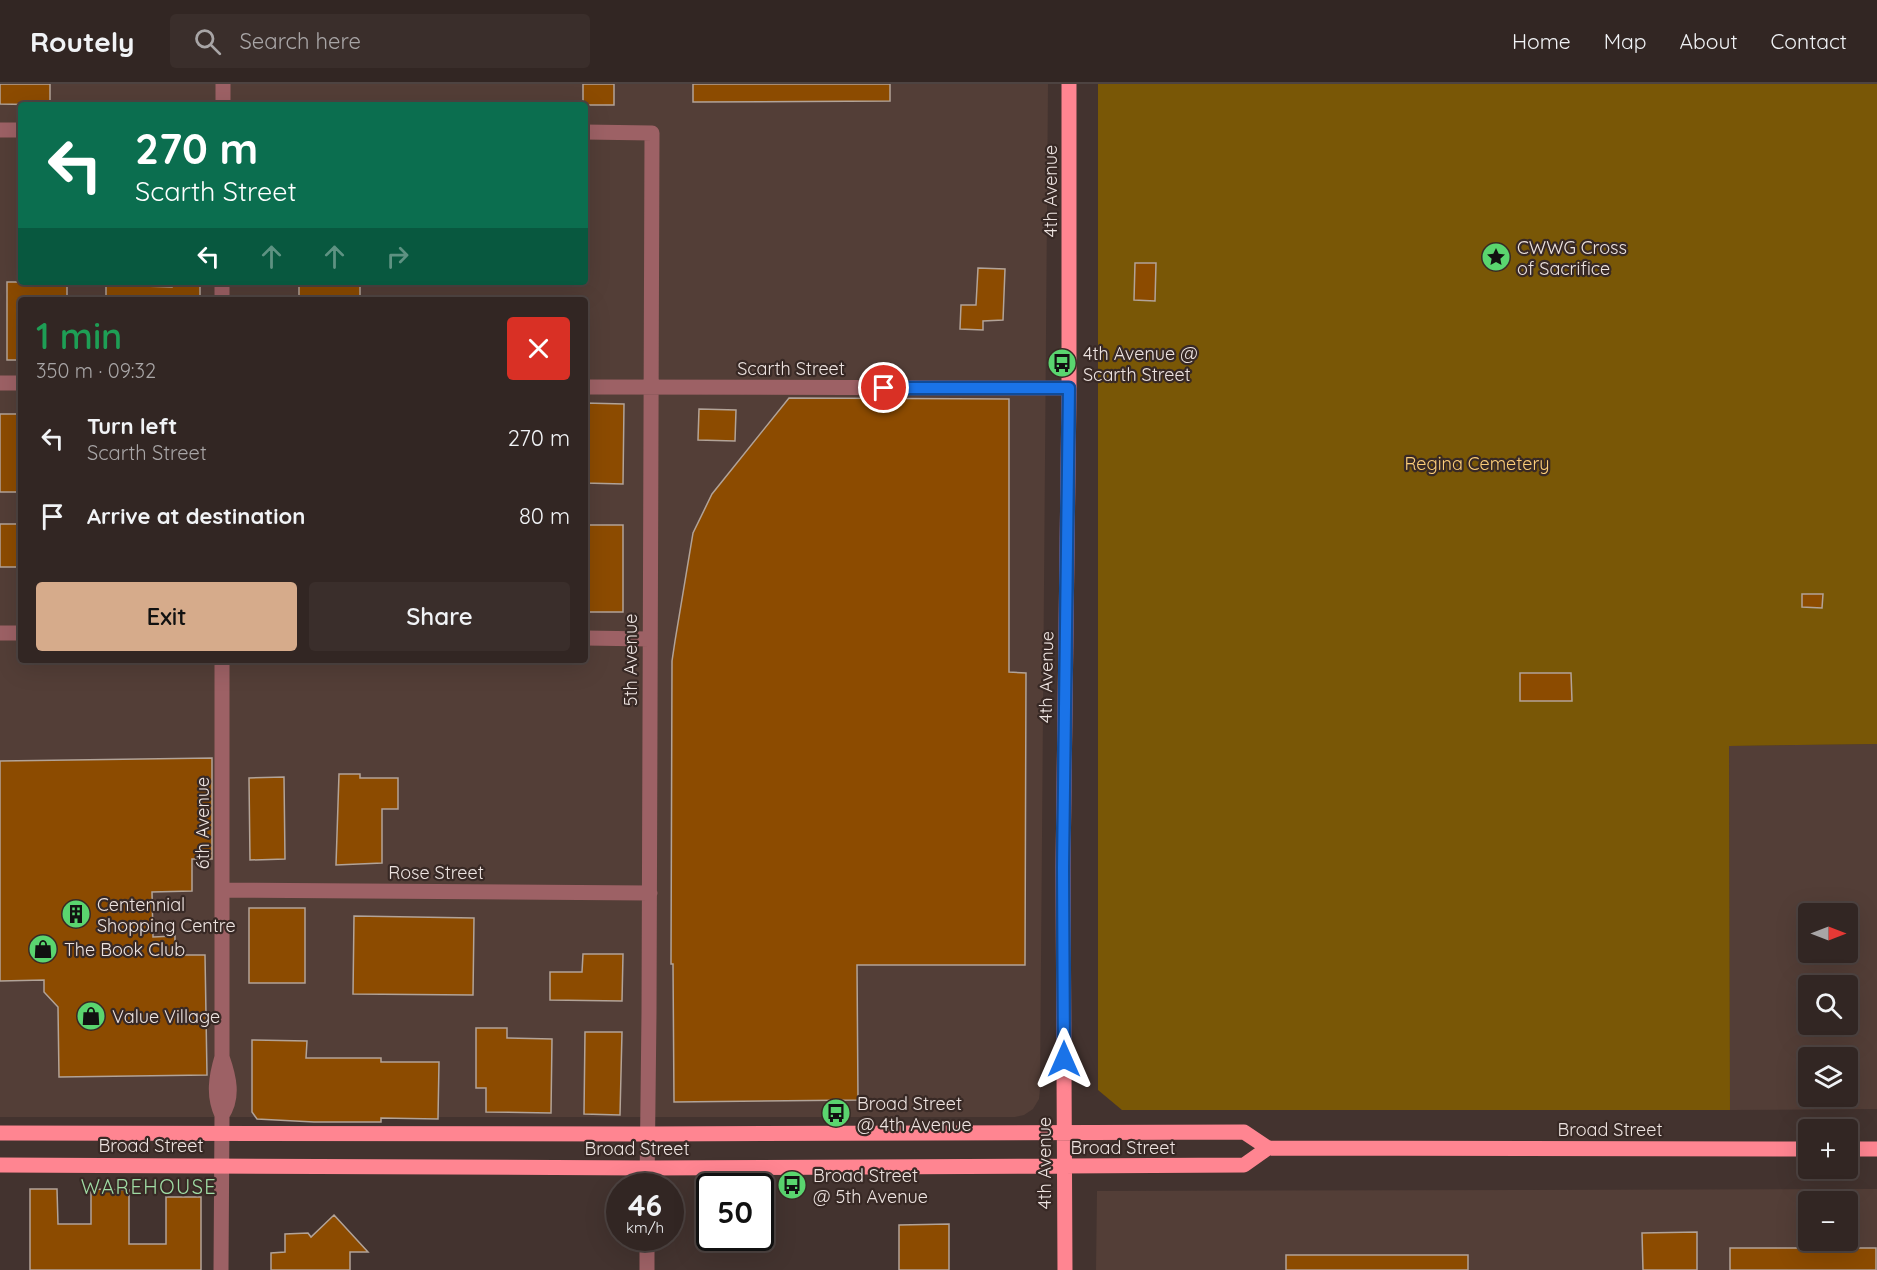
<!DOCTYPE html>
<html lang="en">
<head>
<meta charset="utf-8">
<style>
  :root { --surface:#322623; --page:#3a2e2b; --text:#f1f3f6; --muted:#a8a5a6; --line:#4d4341; --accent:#d6ab8b }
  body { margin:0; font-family:Quicksand,sans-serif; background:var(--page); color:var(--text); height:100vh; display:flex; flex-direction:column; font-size:22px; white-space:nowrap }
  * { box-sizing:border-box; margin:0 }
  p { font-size:20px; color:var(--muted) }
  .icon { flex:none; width:33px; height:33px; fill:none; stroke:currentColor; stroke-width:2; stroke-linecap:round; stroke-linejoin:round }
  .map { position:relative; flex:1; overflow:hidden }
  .sheet { position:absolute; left:18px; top:213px; width:570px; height:366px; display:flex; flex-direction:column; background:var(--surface); border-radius:6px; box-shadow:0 6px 24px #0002,0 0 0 2px var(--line) }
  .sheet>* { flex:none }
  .top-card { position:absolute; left:18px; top:18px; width:570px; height:183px; border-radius:6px; box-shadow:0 6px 24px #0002,0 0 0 2px var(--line); background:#0b6e4f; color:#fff; overflow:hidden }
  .needle { width:39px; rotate:90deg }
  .tools { position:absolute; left:1798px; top:819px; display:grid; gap:12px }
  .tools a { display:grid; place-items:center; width:60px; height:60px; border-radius:6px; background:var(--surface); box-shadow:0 6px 24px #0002,0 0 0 2px var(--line); font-size:30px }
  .speed { position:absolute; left:606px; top:1089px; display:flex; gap:12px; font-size:30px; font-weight:700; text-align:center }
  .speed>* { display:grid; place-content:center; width:78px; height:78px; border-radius:50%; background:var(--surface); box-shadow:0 6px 24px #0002,0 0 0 2px var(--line); line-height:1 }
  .speed small { font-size:15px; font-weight:400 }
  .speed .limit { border:3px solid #111; border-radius:9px; background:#fff; color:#111 }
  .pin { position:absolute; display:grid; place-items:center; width:51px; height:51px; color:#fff; margin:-26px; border:3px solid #fff; border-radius:50%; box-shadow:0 2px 6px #0007 }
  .me { position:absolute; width:66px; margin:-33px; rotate:0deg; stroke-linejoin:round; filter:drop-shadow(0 0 4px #0008) }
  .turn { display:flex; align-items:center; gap:21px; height:126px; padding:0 18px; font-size:27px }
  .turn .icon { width:78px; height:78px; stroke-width:2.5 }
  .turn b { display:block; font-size:42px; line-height:51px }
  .lanes { display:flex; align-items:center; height:57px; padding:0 18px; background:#0003; justify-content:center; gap:30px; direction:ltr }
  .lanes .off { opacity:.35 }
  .round { display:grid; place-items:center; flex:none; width:63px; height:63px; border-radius:6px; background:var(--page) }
  .summary { display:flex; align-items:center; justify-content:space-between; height:102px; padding:0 18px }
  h1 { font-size:36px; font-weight:600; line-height:45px; color:#1e9e55 }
  .primary-button { display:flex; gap:12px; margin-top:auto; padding:12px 18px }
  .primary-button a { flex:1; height:69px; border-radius:6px; background:var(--accent); color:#111; font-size:24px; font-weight:600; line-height:69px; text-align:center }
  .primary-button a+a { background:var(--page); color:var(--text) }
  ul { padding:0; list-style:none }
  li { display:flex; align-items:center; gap:18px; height:78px; padding:0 18px }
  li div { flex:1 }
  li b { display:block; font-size:22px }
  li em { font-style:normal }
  header { display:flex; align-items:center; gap:36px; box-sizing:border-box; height:84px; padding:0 30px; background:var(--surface); border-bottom:2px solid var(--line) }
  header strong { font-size:28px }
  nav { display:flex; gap:33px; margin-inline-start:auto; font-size:21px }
  .search { width:420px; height:54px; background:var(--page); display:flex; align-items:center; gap:15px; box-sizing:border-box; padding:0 21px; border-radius:6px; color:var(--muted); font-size:22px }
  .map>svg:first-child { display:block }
</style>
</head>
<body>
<header>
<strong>Routely</strong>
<div class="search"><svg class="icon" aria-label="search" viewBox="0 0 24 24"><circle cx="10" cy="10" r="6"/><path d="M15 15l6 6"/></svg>Search here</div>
<nav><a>Home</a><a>Map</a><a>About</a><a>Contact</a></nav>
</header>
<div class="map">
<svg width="1877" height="1186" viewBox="0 0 1877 1186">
  <rect width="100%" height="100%" fill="#43332f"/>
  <path fill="#533e37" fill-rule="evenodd" d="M0,0H1048L1040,1005L1039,1015L1033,1025L1024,1031L1015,1033H0ZM21,21H585V198H21ZM21,216H585V576H21Z
    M1877,660V1025L1730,1026L1729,662ZM1809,830H1848V868H1809ZM1809,902H1848V940H1809ZM1809,974H1848V1012H1809Z
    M1877,1105V1186H1096L1097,1107ZM1809,1118H1848V1156H1809Z"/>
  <path fill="#795706" d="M1098,0H1877V660L1729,662L1730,1026H1122L1098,1006Z"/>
  <path fill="#8c4b00" stroke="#b2a398" stroke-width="1.5" d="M0,0H50V21L0,20Z
    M583,0H614V21H583Z
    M693,0H890V17L693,18Z
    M1135,179H1156L1155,217L1134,216Z
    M978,184L1005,185L1003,236L983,237V246L960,245L961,221H976Z
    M7,198H67V216H21V276H7Z
    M106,198H143V202L172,203V198H200V216H106Z
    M299,201H360V216H299Z
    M789,314L1009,315V588L1026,589L1025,881H857L858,1016L674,1018L673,880H671L672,577L675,557L693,449L712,410Z
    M585,319L624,320L623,400L585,399Z
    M699,325L736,326L735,357L698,356Z
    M0,330H21V408H0Z
    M0,440H21V483H0Z
    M585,441H623V528H585Z
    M1802,510H1823L1822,524L1802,523Z
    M1520,589H1571L1572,617H1520Z
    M212,674V775H192V807L152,808L153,853L175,852V871H205L207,991L59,993L58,923L44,908V896L0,897V677Z
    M339,690H360V694H398V725H382V779L336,781Z
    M284,693L285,775L250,776L249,694Z
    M249,824H305V899H249Z
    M354,832L474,834L473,911L353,910Z
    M583,870H623L622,917L550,916V888H582Z
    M476,944H507V954L552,955L551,1029L486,1028V1004H476Z
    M585,948H622L620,1031L584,1030Z
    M252,956L307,957L306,974H381V978H439L438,1035L381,1034V1038H314L257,1035L252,1028Z
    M30,1105H57L58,1140H91V1105L129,1106V1160H166V1113H201V1186H30Z
    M334,1131L368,1168H350V1186H271V1169L285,1168V1150L308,1149L311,1153Z
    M949,1140V1186H899V1141Z
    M1697,1148V1186H1643L1642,1149Z
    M1730,1164H1876V1186H1730Z
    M1286,1171H1468V1186H1286Z"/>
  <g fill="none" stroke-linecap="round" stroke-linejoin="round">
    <path stroke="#9d6165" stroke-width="15" d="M223,0V21
      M0,46H21
      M585,48L652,49L649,929L647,1102
      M222,216V198
      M0,299H21
      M585,303L1069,304
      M0,549H21
      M585,554L649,555
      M222,806L650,809
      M222,973C229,993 234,1013 222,1031
      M647,1154V1186
      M221,1186L222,1031C213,1012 216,993 222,973V576"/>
    <path stroke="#ff8591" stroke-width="15" d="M0,1049L647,1050L1244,1048L1268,1064L1809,1065
      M1848,1065H1877
      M0,1081L647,1084L1244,1081L1268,1064
      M1065,1186L1063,784L1069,309V0"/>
  </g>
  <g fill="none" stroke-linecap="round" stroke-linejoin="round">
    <g stroke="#114b97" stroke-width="15">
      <path id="route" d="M884,304H1069L1063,784L1064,975"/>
    </g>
    <use href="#route" stroke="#1a73e8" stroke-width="10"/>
  </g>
  <defs>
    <g id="sight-disc" transform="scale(1.5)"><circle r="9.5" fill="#5ad56f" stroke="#382925"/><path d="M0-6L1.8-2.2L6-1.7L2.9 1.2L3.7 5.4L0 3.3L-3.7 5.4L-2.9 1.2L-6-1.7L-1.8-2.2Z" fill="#111"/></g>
    <g id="bus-disc" transform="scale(1.5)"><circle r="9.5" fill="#5ad56f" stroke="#382925"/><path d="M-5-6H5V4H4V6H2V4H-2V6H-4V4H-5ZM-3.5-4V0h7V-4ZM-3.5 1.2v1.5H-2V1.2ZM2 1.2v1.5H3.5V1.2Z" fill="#111"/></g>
    <g id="building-disc" transform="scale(1.5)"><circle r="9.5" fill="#5ad56f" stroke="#382925"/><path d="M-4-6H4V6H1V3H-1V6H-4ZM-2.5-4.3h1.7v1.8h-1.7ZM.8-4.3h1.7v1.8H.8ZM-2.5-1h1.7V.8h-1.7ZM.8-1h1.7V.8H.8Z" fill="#111"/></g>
    <g id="shop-disc" transform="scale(1.5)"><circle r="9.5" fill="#5ad56f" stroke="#382925"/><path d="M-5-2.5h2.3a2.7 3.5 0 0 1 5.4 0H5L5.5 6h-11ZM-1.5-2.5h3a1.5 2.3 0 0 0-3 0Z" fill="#111"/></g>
  </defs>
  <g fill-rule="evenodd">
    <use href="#sight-disc" x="1496" y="173"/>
    <use href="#bus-disc" x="1062" y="279"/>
    <use href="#building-disc" x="76" y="830"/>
    <use href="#shop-disc" x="43" y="865"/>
    <use href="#shop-disc" x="91" y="932"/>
    <use href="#bus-disc" x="836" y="1029"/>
    <use href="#bus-disc" x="792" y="1101"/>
  </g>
  <g text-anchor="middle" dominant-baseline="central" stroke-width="4.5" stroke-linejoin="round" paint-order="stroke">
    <g font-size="18" fill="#ede3e0" stroke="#382925">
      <text transform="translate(1050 107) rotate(-90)">4th Avenue</text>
      <text x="791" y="284">Scarth Street</text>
      <text transform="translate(630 576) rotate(-90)">5th Avenue</text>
      <text transform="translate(1046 593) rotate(-89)">4th Avenue</text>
      <text transform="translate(202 739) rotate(-90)">6th Avenue</text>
      <text x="436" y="788">Rose Street</text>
      <text x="1610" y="1045">Broad Street</text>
      <text x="151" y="1061">Broad Street</text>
      <text x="1123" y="1063">Broad Street</text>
      <text x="637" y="1064">Broad Street</text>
      <text transform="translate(1044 1079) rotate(-90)">4th Avenue</text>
    </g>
    <g font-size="18" fill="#ede3e0" stroke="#382925" text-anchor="start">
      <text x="1517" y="163">CWWG Cross<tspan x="1517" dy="21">of Sacrifice</tspan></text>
      <text x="1083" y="269">4th Avenue @<tspan x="1083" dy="21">Scarth Street</tspan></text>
      <text x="97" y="820">Centennial<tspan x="97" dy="21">Shopping Centre</tspan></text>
      <text x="64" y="865">The Book Club</text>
      <text x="112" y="932">Value Village</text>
      <text x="857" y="1019">Broad Street<tspan x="857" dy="21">@ 4th Avenue</tspan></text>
      <text x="813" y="1091">Broad Street<tspan x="813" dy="21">@ 5th Avenue</tspan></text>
    </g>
    <g font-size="18" fill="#fccd79" stroke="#382925">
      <text x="1477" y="379">Regina Cemetery</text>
    </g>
    <g font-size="20" letter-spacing="1.5" fill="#9fdca4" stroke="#382925">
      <text x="149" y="1102">WAREHOUSE</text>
    </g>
  </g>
</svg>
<div class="tools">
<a><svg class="needle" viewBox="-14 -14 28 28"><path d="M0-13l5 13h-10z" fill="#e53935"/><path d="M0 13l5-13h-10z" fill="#a8a5a6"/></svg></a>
<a><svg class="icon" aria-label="search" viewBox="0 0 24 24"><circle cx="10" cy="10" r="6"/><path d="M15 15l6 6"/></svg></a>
<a><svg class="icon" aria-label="layers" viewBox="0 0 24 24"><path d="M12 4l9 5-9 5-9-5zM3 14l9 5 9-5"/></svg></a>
<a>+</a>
<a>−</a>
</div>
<div class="speed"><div>46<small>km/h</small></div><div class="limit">50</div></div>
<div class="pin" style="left:884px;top:304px;background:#d93025"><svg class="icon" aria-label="arrive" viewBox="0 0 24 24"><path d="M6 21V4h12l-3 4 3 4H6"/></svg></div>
<svg class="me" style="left:1064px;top:975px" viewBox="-20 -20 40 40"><path d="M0-17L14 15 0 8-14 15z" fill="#1a73e8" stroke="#fff" stroke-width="4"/></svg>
<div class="top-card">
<div class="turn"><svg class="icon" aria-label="left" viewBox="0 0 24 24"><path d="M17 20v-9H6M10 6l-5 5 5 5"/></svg><div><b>270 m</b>Scarth Street</div></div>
<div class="lanes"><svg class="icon" aria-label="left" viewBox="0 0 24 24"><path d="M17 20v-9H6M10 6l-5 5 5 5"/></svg><svg class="icon off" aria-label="ahead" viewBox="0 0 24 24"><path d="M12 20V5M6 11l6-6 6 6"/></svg><svg class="icon off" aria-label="ahead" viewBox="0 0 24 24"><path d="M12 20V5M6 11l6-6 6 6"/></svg><svg class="icon off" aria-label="right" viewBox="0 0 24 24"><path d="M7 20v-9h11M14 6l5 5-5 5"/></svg></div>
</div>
<section class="sheet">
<div class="summary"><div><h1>1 min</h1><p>350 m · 09:32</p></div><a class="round" style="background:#d93025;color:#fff"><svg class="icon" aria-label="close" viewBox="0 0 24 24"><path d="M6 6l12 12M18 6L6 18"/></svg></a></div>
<ul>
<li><svg class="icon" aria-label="left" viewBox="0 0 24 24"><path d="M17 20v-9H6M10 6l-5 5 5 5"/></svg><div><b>Turn left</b><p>Scarth Street</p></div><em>270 m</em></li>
<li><svg class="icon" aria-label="arrive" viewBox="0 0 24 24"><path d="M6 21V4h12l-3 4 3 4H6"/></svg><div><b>Arrive at destination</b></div><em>80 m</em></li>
</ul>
<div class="primary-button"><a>Exit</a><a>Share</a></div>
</section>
</div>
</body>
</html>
